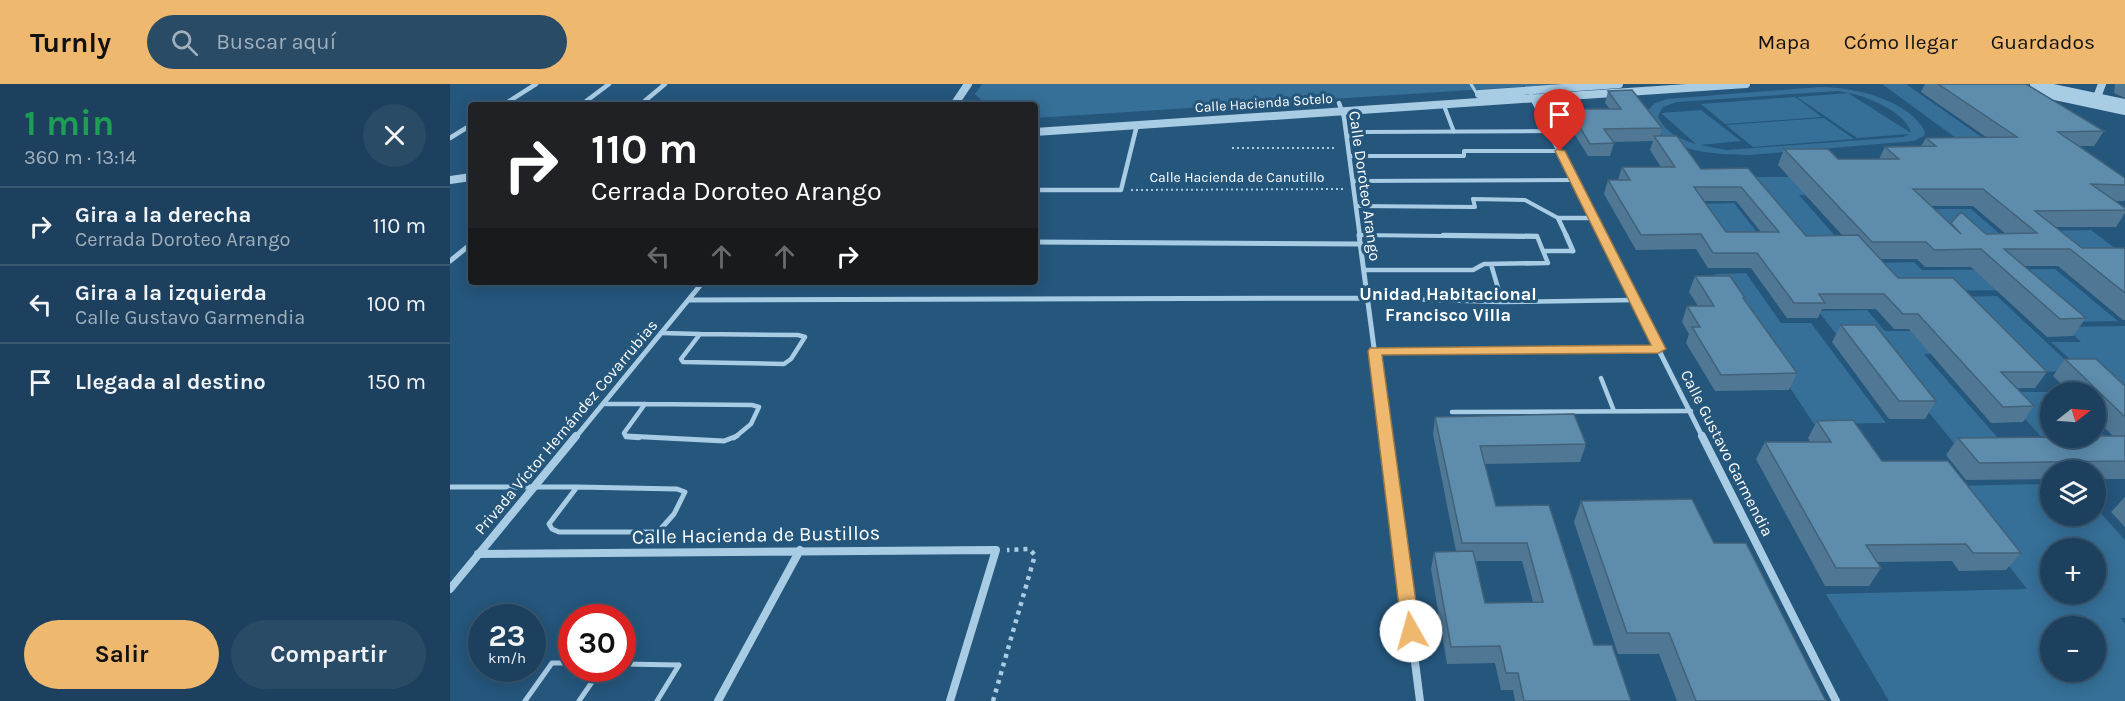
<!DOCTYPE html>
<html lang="es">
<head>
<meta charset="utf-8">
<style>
  :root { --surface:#1c405d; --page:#294b66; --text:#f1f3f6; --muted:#a0afbc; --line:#3a5972; --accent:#eeb86e }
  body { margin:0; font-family:Karla,sans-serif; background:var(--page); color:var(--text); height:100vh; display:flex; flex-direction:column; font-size:22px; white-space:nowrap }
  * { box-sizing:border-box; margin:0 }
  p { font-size:20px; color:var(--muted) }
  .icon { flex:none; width:33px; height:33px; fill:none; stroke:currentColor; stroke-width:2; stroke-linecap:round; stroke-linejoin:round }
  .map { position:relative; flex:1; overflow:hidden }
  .panel { display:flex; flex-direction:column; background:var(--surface); width:450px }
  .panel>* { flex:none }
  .guide { position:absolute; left:18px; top:18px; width:570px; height:183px; border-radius:6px; box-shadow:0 3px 15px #0003,0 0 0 2px var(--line); background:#202124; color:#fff; overflow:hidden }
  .needle { width:39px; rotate:73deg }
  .controls { position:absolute; left:1590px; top:298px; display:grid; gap:12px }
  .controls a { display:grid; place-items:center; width:66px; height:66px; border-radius:50%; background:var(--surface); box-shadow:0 3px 15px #0003,0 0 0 2px var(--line); font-size:30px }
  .speed { position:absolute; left:18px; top:520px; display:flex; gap:12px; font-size:30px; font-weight:700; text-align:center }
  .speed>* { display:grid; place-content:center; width:78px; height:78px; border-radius:50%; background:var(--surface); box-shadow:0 3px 15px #0003,0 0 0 2px var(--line); line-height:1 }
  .speed small { font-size:15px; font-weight:400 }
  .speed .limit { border:9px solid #d22; background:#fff; color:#111 }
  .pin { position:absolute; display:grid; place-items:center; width:51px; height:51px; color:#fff; margin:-62px -26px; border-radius:50% 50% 50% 0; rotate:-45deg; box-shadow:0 0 6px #0007 }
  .pin .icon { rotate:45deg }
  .me { position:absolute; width:66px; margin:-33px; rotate:353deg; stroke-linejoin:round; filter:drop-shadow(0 0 4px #0008) }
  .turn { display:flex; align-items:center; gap:21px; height:126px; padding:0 24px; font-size:27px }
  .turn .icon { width:78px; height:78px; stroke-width:2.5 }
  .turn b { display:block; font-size:42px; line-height:51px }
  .lanes { display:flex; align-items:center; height:57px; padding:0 24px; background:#0003; justify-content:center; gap:30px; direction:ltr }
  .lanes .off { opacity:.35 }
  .round { display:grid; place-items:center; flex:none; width:63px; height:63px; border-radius:32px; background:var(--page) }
  .overview { display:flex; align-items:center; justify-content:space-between; height:102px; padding:0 24px }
  h1 { font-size:36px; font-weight:700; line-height:45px; color:#1e9e55 }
  .cta { display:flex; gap:12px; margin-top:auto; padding:12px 24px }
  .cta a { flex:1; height:69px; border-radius:36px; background:var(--accent); color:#111; font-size:24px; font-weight:700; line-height:69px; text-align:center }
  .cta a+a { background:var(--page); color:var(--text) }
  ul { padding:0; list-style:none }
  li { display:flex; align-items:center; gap:18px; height:78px; padding:0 24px; border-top:2px solid var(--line) }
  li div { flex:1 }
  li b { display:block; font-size:22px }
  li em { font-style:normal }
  header { display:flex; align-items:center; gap:36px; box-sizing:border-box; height:84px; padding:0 30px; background:var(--accent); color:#111 }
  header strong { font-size:28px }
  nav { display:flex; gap:33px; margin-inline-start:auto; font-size:21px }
  .search { width:420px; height:54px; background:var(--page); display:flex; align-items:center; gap:15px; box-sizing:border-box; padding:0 21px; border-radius:33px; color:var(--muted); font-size:22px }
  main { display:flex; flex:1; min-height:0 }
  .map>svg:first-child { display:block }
</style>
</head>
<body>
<header>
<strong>Turnly</strong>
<div class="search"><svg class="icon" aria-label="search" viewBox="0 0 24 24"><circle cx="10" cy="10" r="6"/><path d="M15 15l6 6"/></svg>Buscar aquí</div>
<nav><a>Mapa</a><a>Cómo llegar</a><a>Guardados</a></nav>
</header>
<main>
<section class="panel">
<div class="overview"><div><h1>1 min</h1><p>360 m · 13:14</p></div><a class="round"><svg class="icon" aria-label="close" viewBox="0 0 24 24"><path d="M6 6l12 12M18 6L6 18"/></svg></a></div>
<ul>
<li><svg class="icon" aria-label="right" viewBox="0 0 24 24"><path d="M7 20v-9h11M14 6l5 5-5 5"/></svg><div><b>Gira a la derecha</b><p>Cerrada Doroteo Arango</p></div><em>110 m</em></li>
<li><svg class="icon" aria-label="left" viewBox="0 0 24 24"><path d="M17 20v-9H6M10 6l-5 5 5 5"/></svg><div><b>Gira a la izquierda</b><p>Calle Gustavo Garmendia</p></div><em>100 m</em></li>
<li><svg class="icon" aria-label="arrive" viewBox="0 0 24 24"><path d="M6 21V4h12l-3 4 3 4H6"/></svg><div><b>Llegada al destino</b></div><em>150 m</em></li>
</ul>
<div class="cta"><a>Salir</a><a>Compartir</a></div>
</section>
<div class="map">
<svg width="1675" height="617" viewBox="0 0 1675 617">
  <rect width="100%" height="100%" fill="#25567c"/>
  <path fill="#366f97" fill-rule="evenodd" d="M532,0H1115L585,34V21H536L525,10Z
    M1432,0H1456L1547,64L1521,65Z
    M1369,3C1401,2 1461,16 1475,48L1474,52L1464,57L1300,71C1273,71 1223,69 1205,45C1201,40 1199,33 1196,28L1205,19L1217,15ZM1388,7L1398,9L1347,13L1407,54L1460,50L1453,53L1276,66L1250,61L1291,57L1251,26L1211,29L1246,60C1230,55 1214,48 1208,32L1213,23L1227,18ZM1398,9C1417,12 1457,29 1461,49Z
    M1345,13L1372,33L1275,40L1251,20Z
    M1374,34L1404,55L1303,63L1276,41Z
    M1293,93H1397L1383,111H1349L1395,163H1350Z
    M1284,119L1317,161H1274L1244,120Z
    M1463,125H1521L1564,162L1503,163Z
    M1641,146L1675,172L1620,178L1581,147Z
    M1464,178L1472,186L1605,185L1668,237L1610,238L1575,206L1444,207L1418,179Z
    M1296,189L1331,239H1361L1436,339L1364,340L1265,190Z
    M1547,212L1627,287L1578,288L1503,213Z
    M1417,226L1435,247H1495L1515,269L1474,270L1555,362L1507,363L1419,255H1390L1368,227Z
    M1675,242V325L1601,258H1631L1615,243Z
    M1551,308H1611L1600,309V354H1646V343L1667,365L1601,364Z
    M1600,400V432H1646V424L1675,456V534H1671L1675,540V617H1439L1376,510L1577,505L1496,402ZM1600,465H1646V510H1600ZM1600,543H1646V588H1600Z"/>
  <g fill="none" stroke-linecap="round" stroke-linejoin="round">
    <path stroke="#a9cce5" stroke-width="2" stroke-dasharray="2 3" stroke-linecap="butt" d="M782,64H886
      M681,106L893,105"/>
    <path stroke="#a9cce5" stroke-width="4.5" stroke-dasharray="4 5" stroke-linecap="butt" d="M543,617L585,471L579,465L557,466"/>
    <path stroke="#a9cce5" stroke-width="3" d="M1021,0L1027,10"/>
    <path stroke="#a9cce5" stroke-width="4.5" d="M211,249L250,250
      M250,250L348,251L355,253L341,275L334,280L233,278L231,275Z
      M1151,294L1164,327
      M153,320H195
      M195,320L302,321L309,323L301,340L284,354
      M1002,328L1241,327
      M189,354L176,353L174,349L195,320"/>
    <path stroke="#a9cce5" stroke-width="5" d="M176,352L274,357L287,352
      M0,403H127
      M127,403L227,405L235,408L224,430L208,448H109L102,445L99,440Z
      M172,580L229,581
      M75,617L102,579H122
      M129,617L151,585
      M207,617L229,581"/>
    <path stroke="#a9cce5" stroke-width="4" d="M993,19L1004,48
      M897,52H913V48L1100,47
      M899,72H1014V67H1110
      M903,97L1124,96
      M906,122L1025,123L1023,115L1075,116L1108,134
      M909,151L1087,153"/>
    <path stroke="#a9cce5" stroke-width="4.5" d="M993,151L1087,152L1093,167H1123
      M1041,180L1052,218
      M914,186H1023L1034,180L1098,179L1093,167
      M918,214L1052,218L1185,216"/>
    <path stroke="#a9cce5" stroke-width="4.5" d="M1081,12L1152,153
      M889,19L894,33L910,153
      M53,21L86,0
      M131,21L159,0
      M190,21L215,0
      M0,54L21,41
      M585,106H671L687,41
      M1117,153L1108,134H1143"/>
    <path stroke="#a9cce5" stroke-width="5" d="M909,151L936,354
      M1116,151L1123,167
      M1151,151L1253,354
      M585,158L911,160
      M0,177L21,160
      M239,216L918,214
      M925,267L1209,265
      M125,354L253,198"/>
    <path stroke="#a9cce5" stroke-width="8" d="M936,352L970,617
      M1252,352L1386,617
      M28,470L546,466L500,617
      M0,505L126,352
      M268,617L350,466"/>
    <path stroke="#a9cce5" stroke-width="8" d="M1584,0L1675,19
      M1581,7L1675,27
      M1029,10L1169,0
      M1647,13L1652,0
      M504,21L518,0
      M585,48L1296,0
      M0,96L21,93"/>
  </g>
  <path fill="#507895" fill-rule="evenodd" d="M1475,0H1576L1654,47L1644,62H1630L1675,94V116L1674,117H1665L1675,124V129L1666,143H1606L1632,164H1675V236H1673L1608,182H1574L1636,234L1623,252L1597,253L1521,183H1475L1467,175H1430L1448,194L1597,288L1585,304H1567L1584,322L1573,338L1541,339L1459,245H1444L1426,225H1372L1368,234H1337L1301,184H1258L1246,165L1186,166L1154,110L1158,96H1168L1172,83H1211L1200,66L1203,57L1163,58L1164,59L1160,72H1138L1117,38L1119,25H1160L1155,19L1158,7L1212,44L1210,52L1251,85L1298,84L1356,152L1392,151L1328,81L1334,65L1388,75H1429L1435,63L1471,62L1476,54L1536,53L1471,8ZM1254,117H1286L1311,148H1276ZM1481,122H1523L1556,150H1536L1501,140Z
    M1665,0H1675V14L1664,9Z
    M1245,192L1295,214L1294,216L1347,289L1339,306L1265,307L1236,259L1239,250L1232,238L1237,222H1248L1239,208Z
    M1391,241L1486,317L1475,335H1439L1382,258Z
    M1615,275L1675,302V395H1646V387H1600V395L1516,396L1496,371L1508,354L1663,352L1646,335V309H1620L1603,292Z
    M985,333L1136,360L1130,378L1034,380L1046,422L1099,421L1144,561L1181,617H1065L1063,606H1051L1045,579L997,580L981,485L984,468L1006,467L983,350ZM1026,477H1072L1083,518L1035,519Z
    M1367,337L1432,377L1571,469L1556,486L1509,487L1502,477L1427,478L1431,484L1419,502H1375L1306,375L1315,358H1360L1358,354Z
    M1675,413V443L1661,428Z
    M1131,417L1264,459L1376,617H1227L1209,570H1168L1124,438Z"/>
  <path fill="#5d8cad" stroke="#416279" stroke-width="1.5" fill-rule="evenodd" d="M1488,0H1576L1654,47L1608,48L1675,94V101L1641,100L1675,124V126L1585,127L1632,164H1675V209L1620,165H1554L1636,234L1610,235L1531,165L1484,166L1476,158H1422L1334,65H1378L1388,75H1449L1435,63L1486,62L1476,54L1567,53ZM1463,105H1533L1587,149L1536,150L1511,128L1501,139L1511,150Z
    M1182,6L1212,44L1154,45L1164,59L1140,60L1119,25H1171L1158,7Z
    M1204,52H1227L1251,85L1298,84L1356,152L1408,151L1448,194H1503L1597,288H1551L1584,322L1553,323L1468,230H1453L1434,210H1369L1375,219H1344L1307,169H1263L1251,150L1191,151L1158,96H1180L1172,83H1225ZM1244,103H1291L1329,148H1276Z
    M1245,192H1280L1295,214H1293L1347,289L1271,291L1242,243H1250L1237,222H1264Z
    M1391,241H1425L1486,317H1449Z
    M1615,275H1646L1675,302V333Z
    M1124,330L1136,360L1030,362L1046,422L1099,421L1144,561H1162L1181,617H1074L1068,589H1056L1050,562L1001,563L984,468L1023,467L1035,519L1093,518L1077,459H1012L985,333Z
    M1403,336L1432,377H1498L1571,469H1523L1516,460L1416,461L1431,484H1386L1315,358H1381L1367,337Z
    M1646,352H1675V377L1529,379L1508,354L1600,353V354H1646Z
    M1242,415L1264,459H1296L1376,617H1246L1219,549H1177L1131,417Z"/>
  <path fill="#eeb86e" stroke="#9b7848" stroke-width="1.5" d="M1107,65L1115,67L1216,265L1209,269L932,271L970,547L967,552L961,555L955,552L952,547L918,267L920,264L1201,261L1105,67Z"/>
  <g text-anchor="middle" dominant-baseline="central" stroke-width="6" stroke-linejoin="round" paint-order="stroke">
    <g font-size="14" fill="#fff" stroke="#25567c">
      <text transform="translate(814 19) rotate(-4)">Calle Hacienda Sotelo</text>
      <text x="787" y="93">Calle Hacienda de Canutillo</text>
    </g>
    <g font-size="16" fill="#fff" stroke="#25567c">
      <text transform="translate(915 102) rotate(82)">Calle Doroteo Arango</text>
      <text transform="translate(116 343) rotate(-50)">Privada Víctor Hernández Covarrubias</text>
      <text transform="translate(1277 369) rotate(63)">Calle Gustavo Garmendia</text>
    </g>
    <g font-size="18" font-weight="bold" fill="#fff" stroke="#25567c">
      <text x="998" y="210">Unidad Habitacional<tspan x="998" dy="21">Francisco Villa</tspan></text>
    </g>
    <g font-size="20" fill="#fff" stroke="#25567c">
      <text transform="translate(306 451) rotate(-1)">Calle Hacienda de Bustillos</text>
    </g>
  </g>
</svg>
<div class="controls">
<a><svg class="needle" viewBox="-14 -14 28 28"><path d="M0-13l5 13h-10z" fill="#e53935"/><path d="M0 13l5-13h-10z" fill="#a0afbc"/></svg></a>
<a><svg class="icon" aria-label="layers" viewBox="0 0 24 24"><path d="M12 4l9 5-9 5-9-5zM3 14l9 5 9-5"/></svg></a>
<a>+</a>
<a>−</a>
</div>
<div class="speed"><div>23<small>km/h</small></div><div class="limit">30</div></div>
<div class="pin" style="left:1110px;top:67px;background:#d93025"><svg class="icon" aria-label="arrive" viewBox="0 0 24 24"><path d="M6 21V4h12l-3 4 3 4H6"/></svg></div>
<svg class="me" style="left:961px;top:547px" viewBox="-20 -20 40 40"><circle r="19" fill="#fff"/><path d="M0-13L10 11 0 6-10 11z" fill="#eeb86e"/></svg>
<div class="guide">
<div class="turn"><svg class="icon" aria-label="right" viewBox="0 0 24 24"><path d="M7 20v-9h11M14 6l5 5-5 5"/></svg><div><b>110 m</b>Cerrada Doroteo Arango</div></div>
<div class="lanes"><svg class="icon off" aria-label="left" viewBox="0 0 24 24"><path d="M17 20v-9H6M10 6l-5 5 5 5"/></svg><svg class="icon off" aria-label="ahead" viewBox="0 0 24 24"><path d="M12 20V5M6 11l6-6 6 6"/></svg><svg class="icon off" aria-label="ahead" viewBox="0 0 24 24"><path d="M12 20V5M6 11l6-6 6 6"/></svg><svg class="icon" aria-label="right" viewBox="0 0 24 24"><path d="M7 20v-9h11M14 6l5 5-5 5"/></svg></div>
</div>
</div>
</main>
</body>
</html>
